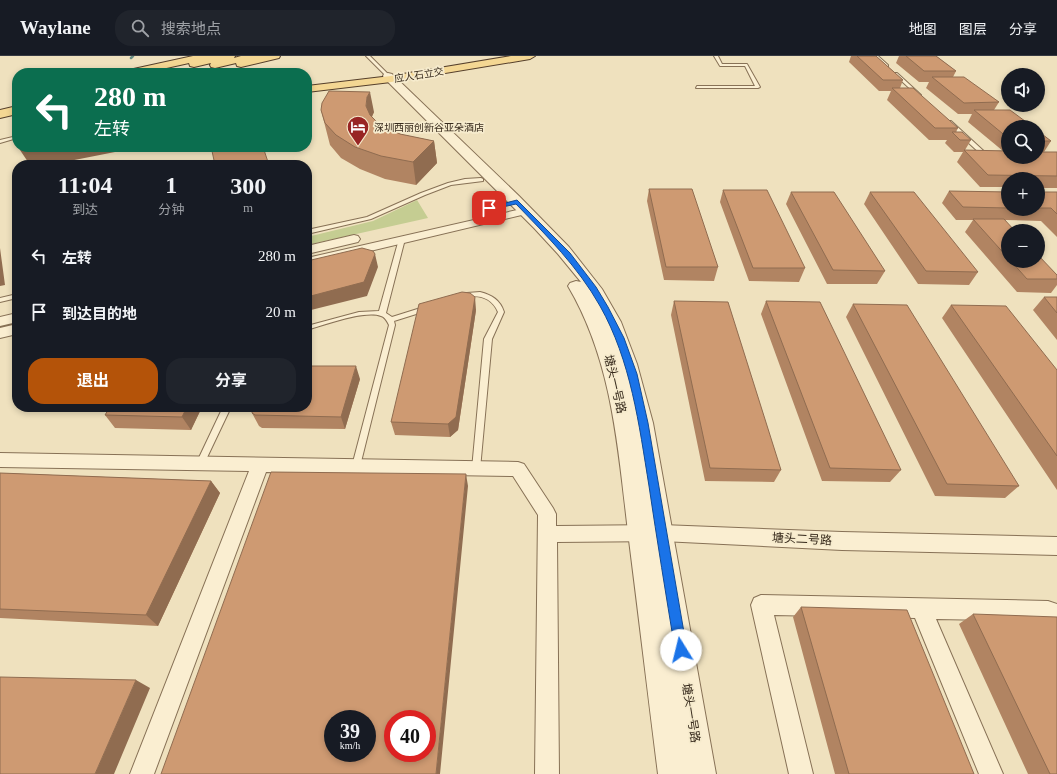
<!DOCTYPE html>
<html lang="zh">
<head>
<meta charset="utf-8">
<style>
  :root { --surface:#171b24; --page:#20242c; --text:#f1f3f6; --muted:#9ea1a6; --line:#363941; --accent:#b45309 }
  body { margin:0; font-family:"Times New Roman","Noto Sans SC",serif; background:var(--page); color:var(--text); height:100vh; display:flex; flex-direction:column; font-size:15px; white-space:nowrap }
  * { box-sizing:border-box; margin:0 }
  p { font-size:13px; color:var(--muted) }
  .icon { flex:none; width:22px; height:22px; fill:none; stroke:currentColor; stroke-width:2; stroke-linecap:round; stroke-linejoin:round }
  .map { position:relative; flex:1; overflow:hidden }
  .side { position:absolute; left:12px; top:104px; width:300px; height:252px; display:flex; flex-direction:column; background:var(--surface); border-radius:16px; box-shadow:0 2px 6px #0003 }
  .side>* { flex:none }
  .guide { position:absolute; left:12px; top:12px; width:300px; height:84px; border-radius:16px; box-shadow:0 2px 6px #0003; background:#0b6e4f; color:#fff; overflow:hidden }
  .buttons { position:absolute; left:1001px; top:12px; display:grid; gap:8px }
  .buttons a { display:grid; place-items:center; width:44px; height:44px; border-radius:50%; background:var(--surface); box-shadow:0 2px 6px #0003; font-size:20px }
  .speed { position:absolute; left:324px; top:654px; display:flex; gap:8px; font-size:20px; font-weight:700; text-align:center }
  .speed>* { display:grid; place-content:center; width:52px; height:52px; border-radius:50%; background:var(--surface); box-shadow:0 2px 6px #0003; line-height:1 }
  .speed small { font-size:10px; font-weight:400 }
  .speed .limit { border:6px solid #d22; background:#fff; color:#111 }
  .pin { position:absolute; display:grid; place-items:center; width:34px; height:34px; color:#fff; margin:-17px; border-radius:8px; box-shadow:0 2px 6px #0006 }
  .me { position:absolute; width:44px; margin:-22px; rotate:351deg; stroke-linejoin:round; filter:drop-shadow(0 0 3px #0008) }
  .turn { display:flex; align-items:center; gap:14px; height:84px; padding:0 16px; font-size:18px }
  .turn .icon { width:52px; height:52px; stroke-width:2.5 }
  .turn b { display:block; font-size:28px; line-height:34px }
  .eta { display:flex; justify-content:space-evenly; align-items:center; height:68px; text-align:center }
  .eta b { font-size:24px; font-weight:700; line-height:28px }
  .cta { display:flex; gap:8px; margin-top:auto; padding:8px 16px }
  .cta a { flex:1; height:46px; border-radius:16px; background:var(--accent); color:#fff; font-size:16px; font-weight:700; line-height:46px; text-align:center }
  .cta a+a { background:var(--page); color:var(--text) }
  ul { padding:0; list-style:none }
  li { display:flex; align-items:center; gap:12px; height:56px; padding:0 16px }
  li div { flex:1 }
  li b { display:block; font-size:15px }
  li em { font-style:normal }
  header { display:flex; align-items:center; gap:24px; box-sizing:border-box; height:56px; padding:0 20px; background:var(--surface); border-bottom:1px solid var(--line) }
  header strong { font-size:19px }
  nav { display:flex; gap:22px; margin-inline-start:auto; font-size:14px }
  .search { width:280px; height:36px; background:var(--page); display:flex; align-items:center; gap:10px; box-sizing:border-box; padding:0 14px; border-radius:16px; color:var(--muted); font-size:15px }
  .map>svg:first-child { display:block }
</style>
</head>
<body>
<header>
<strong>Waylane</strong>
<div class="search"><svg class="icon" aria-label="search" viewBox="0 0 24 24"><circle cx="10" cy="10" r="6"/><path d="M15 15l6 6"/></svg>搜索地点</div>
<nav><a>地图</a><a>图层</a><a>分享</a></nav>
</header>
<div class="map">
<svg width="1057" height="718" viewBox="0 0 1057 718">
  <rect width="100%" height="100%" fill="#efe1be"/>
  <path fill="#c5cd92" d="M417,144L428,162L307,189V181L373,165Z"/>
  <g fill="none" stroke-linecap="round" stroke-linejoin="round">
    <path stroke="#698e85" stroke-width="2.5" d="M131,2L133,0"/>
    <g stroke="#877156" stroke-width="2">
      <path id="service" d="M366,0H370L389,19V21H387Z
        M714,0H718L722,8H747L760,31L758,32H696L697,30H755L745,10H720Z
        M874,0H878L888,9V11H886Z
        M895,17H897L921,39V41H919L895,19Z
        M947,65H951L988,99V101H984L947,67Z
        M17,80V82L0,87V84Z
        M481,122L483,123V125L451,129L425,139L371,163L307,178V174L367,161L421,137L448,127L465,123Z
        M402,181L405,183L386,257L392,261L427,250L430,252L429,254L394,265L395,269L360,410L359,412L356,413L353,412L352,410L389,269C387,265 385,261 381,260C364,254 324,269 307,274V270L359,256L379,255L399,183Z
        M480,236C492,239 500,244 504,256L492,283L480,413L479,415L476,417L473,415L472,413L484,283L498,256C491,240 476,238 461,242L458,240L459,239L467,237Z
        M17,238V242L0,246V242Z
        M223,351H231L203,410L200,411L197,410L196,408Z"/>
    </g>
    <g stroke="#877156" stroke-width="2">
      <path id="minor" d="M526,152L530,153L532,155L530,157L307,210V202Z
        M354,179L358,180L360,183L358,186L307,198V190Z
        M17,257V266L0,270V261Z
        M17,268V278L0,282V272Z
        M0,397L518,406L524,408L553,452L556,458V470L662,469L842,476L1057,481V499L842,494L662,485L557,486L559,718H535L538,459L513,420L266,416L154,718H130L249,415L0,411Z
        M761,539L1048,545L1057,548V568L1048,565L936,563L1003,718H979L915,562L774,559L813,718H789L751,549L754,542Z"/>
    </g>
    <g stroke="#877156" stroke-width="2">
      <path id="tertiary" d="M388,17L392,18L519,140L569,191L602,233L621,266L637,308L653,367L716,718H658C648,640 639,562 629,484C618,396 614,308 568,230L570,227L576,225L581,226L558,198L534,172L384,22L383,20L384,18Z"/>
    </g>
    <g stroke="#553f2b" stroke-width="2">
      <path id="primary" d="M193,0H235L234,2L241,0H280L279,2L241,11L237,10L236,7L215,12L211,11L210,9L211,7L194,11L190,10L189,7L144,17H124L129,14Z
        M511,0H535L530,3L391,26L307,36V30L391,20Z
        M17,50V58L0,62V54Z"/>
    </g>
    <use href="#service" fill="#faeed1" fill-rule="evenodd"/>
    <use href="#minor" fill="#faeed1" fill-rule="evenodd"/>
    <use href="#tertiary" fill="#faeed1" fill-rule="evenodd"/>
    <use href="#primary" fill="#f4d793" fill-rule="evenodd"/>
  </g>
  <path fill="#b18462" d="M851,0H876L903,24L900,32L958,72L956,76L971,84L965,94L1003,95L968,66L972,58H958L926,32L929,26H919L896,7L899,0H936L956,15L953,21L999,46L994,54L1008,71V101H1038V75L1051,85L1044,96H1057V132H1038V123H1008V131H980L957,106L963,96H954L945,87L947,84H929L887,44L891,35H879L849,6Z
    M321,54L374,56L372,61L378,67L400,78L434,85L437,107L416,129L385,123L360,113L341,102L330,89Z
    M649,133L718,211L714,225L664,224L647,145Z
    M723,134L805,212L799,226L749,225L720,146Z
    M949,135L1008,136V153H1038V136H1057V181L1041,165L1005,164L1008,175V205H1038L1057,219V229L1051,237L1017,236L965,176L973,164H956L942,147Z
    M791,136L885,215L877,228H827L786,148Z
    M870,136L978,216L969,229L918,228L864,148Z
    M1044,241H1057V284L1033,254Z
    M674,245L781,414L774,426L705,425L671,259Z
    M766,245L901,414L890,426L822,425L761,258Z
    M853,248L1019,430L1005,442L935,440L846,261Z
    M951,249L1057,314V434L942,262Z
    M476,254L458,374L450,381L395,379L391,366Z
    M360,323L345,373L262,372L259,370L252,357Z
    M202,351L191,374L115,372L105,359Z
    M0,417L211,425L220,437L158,570L0,562Z
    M801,551L974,718H835L793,561Z
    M973,558L1057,718H1028L959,568Z"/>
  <path fill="#906c50" d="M370,36L374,56L371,62L370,71L366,50L367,41Z
    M434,85L437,107L416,129L413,106Z
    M18,91H114L115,96L49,109H30Z
    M0,192L5,229L0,230Z
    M375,198L378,211L367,240L307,255V241Z
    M475,241L476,254L458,374L450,381L448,368Z
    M356,310L360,323L345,373L341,361Z
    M187,351H202L191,374L182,361Z
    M466,418L468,430L440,718H436Z
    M211,425L220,437L158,570L146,559Z
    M136,624L150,632L114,718H95Z"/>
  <path fill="#ce9a72" stroke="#906c50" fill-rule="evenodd" d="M857,0H876L903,24H883Z
    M906,0H936L956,15H924Z
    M932,21H964L999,46L964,47Z
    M892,32H913L958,72H935Z
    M329,35L370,36L367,41L366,50L370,59L378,67L400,78L434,85L413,106L381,100L355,91L336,79L325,67L321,54L322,47Z
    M974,54H1010L1033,71H1008V82Z
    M1038,75L1051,85H1038Z
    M952,76H962L971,84H960Z
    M235,91H263L269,109H215L212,95Z
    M964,94L1008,95V101H1038V96H1057V120L988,119Z
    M649,133H692L718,211H666Z
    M723,134H767L805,212H753Z
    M949,135L1008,136V152L963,151Z
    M791,136H834L885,215L833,214Z
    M870,136H914L978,216L926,215Z
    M1038,136H1057V158L1051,152H1038Z
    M973,163H1004L1015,175H1008V202Z
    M362,192L373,195L375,198L364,226L307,241V205Z
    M1038,199L1057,219V223H1027L1011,205H1038Z
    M462,236L470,237L475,241L456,361L448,368L391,366L419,248Z
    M1044,241H1057V257Z
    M674,245L728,246L781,414L710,412Z
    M766,245L820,246L901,414L830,412Z
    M853,248L907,249L1019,430L947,428Z
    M951,249L1006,250L1057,314V400Z
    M307,310H356L341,361L255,359L252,357L253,351H307Z
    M110,351H187L182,361L105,359Z
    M271,416L466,418L436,718H161ZM333,663H367V697H333ZM393,663H427V697H393Z
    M0,417L211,425L146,559L0,553Z
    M801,551L907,554L974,718H849Z
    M973,558L1057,561V718H1050Z
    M0,621L136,624L95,718H0Z"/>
  <path fill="#1a73e8" stroke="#114b97" d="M517,144L570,197L596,231L608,251L624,282L637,318L648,367L687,594L685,598L681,600L677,598L675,594C666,539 657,484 649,430C639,368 631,305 600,250C578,211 547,180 516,148L489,154L486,152Z"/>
  <defs>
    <g id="hotel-pin" transform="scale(1.15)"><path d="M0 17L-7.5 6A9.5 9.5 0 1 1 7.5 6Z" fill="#982524" stroke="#f6ebcd"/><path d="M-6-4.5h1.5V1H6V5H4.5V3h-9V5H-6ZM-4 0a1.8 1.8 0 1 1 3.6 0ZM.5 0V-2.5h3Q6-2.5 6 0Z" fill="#fff"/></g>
  </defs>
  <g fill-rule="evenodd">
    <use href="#hotel-pin" x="358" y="71"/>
  </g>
  <g text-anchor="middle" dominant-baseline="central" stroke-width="3.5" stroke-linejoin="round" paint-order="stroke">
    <g font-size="10" fill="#36291b" stroke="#f6ebcd">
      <text transform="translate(419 19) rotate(-9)">应人石立交</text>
    </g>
    <g font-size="10" fill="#36291b" stroke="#f6ebcd" text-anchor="start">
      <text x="374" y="71">深圳西丽创新谷亚朵酒店</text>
    </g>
    <g font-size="12" fill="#36291b" stroke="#f6ebcd">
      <text transform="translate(615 328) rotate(77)">塘头一号路</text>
      <text transform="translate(802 483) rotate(3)">塘头二号路</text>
      <text transform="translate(691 657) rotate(81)">塘头一号路</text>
    </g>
  </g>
</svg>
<div class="buttons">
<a><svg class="icon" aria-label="sound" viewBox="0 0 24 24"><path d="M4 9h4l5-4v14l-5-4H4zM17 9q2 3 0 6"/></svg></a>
<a><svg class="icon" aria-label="search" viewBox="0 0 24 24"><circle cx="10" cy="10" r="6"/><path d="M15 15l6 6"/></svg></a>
<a>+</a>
<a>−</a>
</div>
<div class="speed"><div>39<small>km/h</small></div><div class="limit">40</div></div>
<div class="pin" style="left:489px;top:152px;background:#d93025"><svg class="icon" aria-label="arrive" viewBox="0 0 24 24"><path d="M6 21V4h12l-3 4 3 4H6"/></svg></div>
<svg class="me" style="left:681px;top:594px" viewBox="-20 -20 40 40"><circle r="19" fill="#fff"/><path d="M0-13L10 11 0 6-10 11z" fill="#1a73e8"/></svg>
<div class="guide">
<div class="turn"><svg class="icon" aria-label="left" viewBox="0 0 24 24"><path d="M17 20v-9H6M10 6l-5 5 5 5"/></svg><div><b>280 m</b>左转</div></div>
</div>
<section class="side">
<div class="eta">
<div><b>11:04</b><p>到达</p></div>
<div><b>1</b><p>分钟</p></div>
<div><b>300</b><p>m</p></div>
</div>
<ul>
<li><svg class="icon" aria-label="left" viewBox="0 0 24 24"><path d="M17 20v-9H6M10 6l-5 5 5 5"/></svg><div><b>左转</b></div><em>280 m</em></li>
<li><svg class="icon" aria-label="arrive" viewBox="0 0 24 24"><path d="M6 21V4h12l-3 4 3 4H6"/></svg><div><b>到达目的地</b></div><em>20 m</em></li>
</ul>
<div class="cta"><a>退出</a><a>分享</a></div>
</section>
</div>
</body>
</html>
